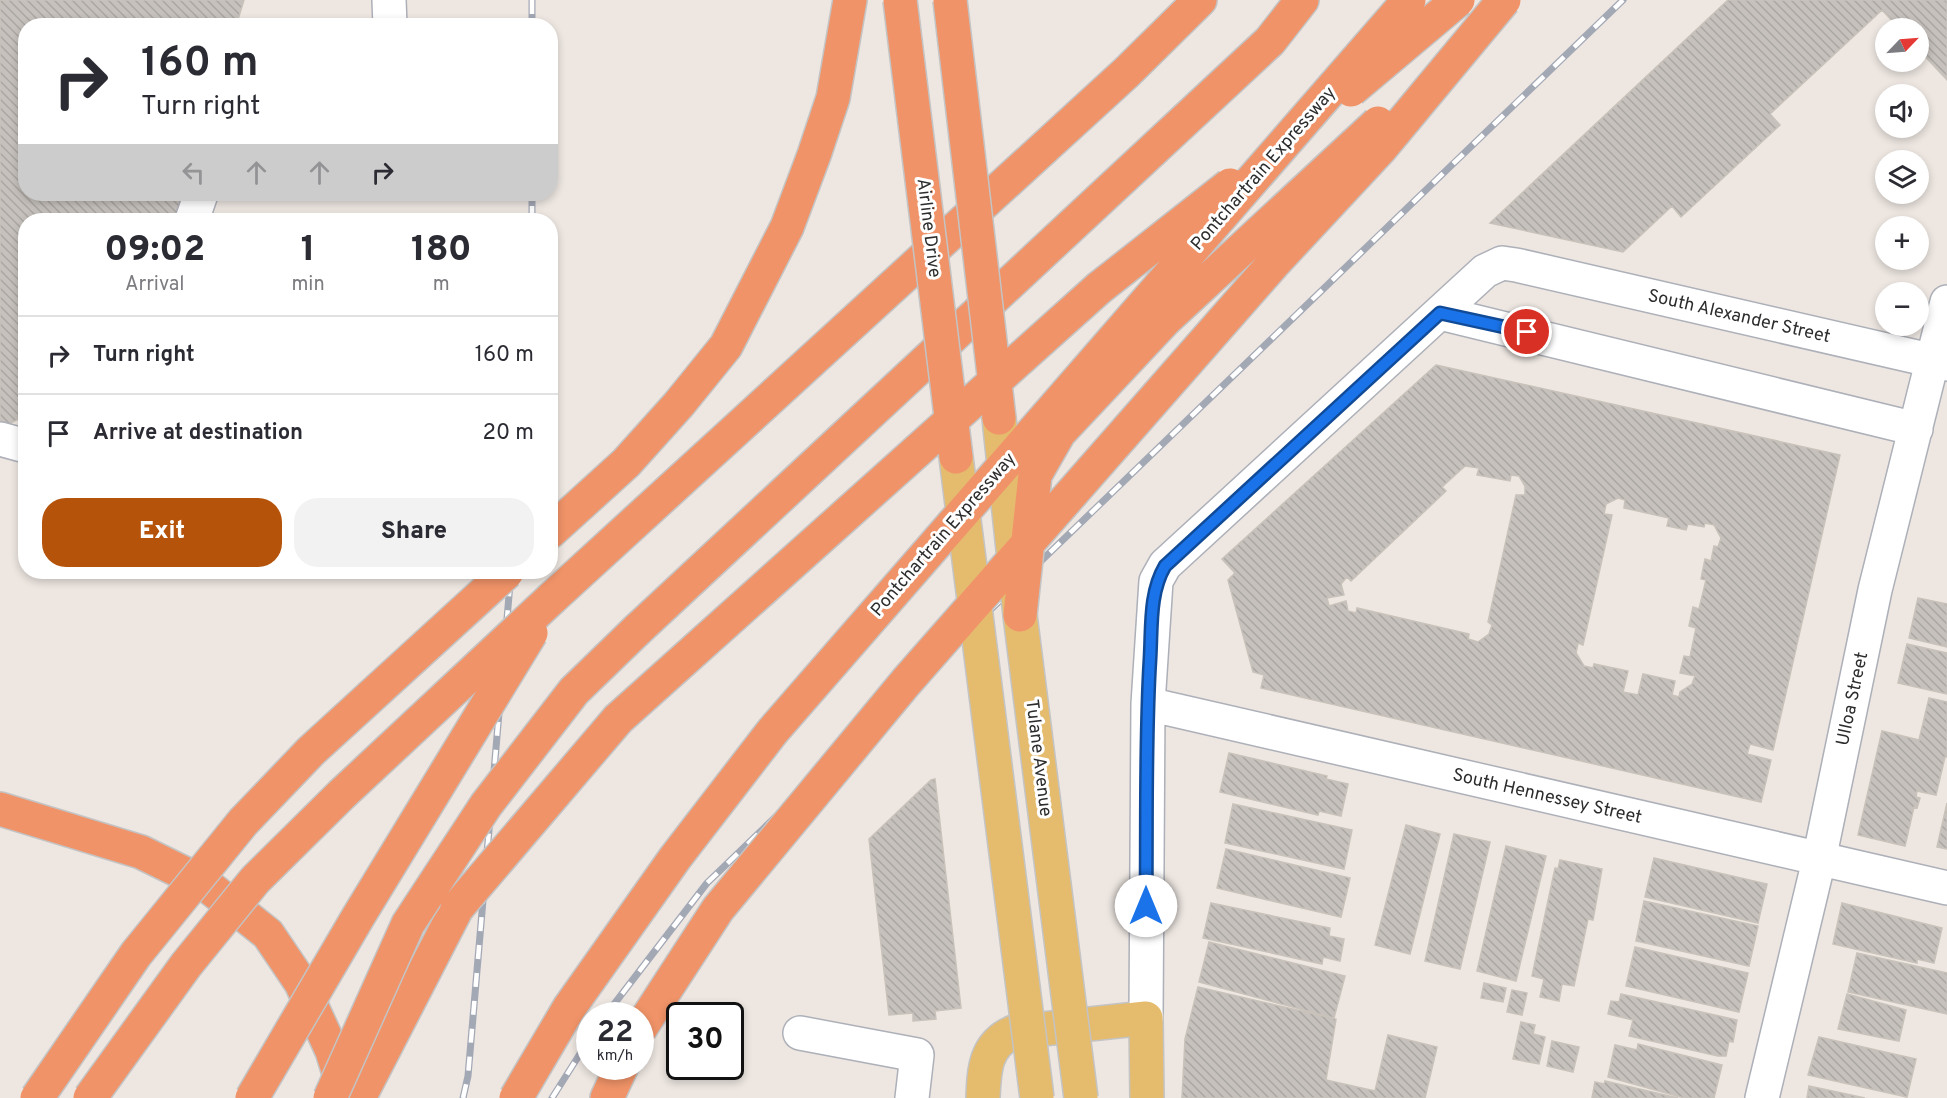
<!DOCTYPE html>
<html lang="en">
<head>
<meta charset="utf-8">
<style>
  :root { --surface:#fff; --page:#f2f2f3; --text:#2b2b33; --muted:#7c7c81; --line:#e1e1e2; --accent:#b45309 }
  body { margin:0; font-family:Overpass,sans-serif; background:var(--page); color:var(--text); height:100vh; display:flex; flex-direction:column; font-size:22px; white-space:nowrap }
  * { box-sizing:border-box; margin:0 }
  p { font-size:20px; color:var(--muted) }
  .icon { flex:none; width:33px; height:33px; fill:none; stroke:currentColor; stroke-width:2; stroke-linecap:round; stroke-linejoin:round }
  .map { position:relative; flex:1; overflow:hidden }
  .drawer { position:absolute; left:18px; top:213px; width:540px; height:366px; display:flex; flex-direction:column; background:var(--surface); border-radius:24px; box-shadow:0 3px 9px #0003 }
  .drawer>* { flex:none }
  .banner { position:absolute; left:18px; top:18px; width:540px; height:183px; border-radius:24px; box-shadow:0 3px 9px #0003; background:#fff; color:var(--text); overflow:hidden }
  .needle { width:39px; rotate:65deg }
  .controls { position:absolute; left:1875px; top:18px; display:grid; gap:12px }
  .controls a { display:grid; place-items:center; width:54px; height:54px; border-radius:50%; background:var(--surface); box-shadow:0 3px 9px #0003; font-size:30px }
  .speed { position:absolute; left:576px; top:1002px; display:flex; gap:12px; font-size:30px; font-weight:700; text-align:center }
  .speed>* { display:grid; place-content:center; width:78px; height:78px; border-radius:50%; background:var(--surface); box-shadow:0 3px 9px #0003; line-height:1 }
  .speed small { font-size:15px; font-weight:400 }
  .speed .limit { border:3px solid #111; border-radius:9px; background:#fff; color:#111 }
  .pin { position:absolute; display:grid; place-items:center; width:51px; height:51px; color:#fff; margin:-26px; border:3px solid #fff; border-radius:50%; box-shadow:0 2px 6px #0007 }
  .me { position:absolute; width:66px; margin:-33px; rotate:0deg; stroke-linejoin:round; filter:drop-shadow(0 0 4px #0008) }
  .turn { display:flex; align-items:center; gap:21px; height:126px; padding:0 24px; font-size:27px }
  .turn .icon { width:78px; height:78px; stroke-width:2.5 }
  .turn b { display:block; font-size:42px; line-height:51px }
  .lanes { display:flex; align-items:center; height:57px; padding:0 24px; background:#0003; justify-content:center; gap:30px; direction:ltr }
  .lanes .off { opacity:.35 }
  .eta { display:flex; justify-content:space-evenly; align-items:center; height:102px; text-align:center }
  .eta b { font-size:36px; font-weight:800; line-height:42px }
  .action { display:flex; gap:12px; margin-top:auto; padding:12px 24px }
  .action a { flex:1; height:69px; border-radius:24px; background:var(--accent); color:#fff; font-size:24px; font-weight:800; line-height:69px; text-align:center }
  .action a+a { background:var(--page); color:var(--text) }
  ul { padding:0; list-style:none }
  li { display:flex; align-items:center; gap:18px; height:78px; padding:0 24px; border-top:2px solid var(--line) }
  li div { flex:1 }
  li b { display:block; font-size:22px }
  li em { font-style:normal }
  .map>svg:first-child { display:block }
</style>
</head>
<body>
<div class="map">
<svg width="1947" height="1098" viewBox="0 0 1947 1098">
  <defs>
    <pattern id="building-back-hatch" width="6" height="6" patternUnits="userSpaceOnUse" patternTransform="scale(1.5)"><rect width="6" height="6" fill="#c6c1bc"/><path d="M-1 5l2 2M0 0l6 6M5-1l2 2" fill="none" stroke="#aaa6a2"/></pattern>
  </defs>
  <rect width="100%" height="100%" fill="#ede6e1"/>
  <path fill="url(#building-back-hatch)" stroke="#c8c2ba" stroke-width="1.5" fill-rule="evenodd" d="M0,0H244L236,26H26V194H183L174,220H26V415L9,424L0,421Z
    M1728,0H1947V80L1918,49V28H1899L1882,10L1770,114L1780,125L1681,217L1672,206L1623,252L1490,223Z
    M1436,365L1840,455L1773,750L1750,744L1747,754L1771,760L1761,802L1261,688L1264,675L1253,672L1228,580L1235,573L1222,559ZM1465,466L1479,468L1477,475L1510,481L1511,475L1519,476L1525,486V495H1516L1488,622L1492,625L1489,634L1478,642L1468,639L1469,634L1357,608L1356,613L1348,611L1346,601L1329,606L1327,598L1344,595L1341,584L1347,577L1351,581L1446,491L1442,487ZM1618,498L1625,500L1624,508L1669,518L1667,526L1686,530L1688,524L1704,527L1705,523L1714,525L1721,538L1718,547L1714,546L1711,561L1705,559L1701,579L1706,580L1699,609L1693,607L1689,626L1696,628L1690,657L1684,656L1680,673L1695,676L1692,684L1680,692L1679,697L1672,695L1675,681L1643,674L1638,695L1623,692L1628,671L1594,664L1593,668L1584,666L1576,653L1578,643L1583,645L1612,515L1604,514L1606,504Z
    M1918,598L1947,604V647L1909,638Z
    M1907,644L1947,653V694L1898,683Z
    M1929,698L1947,702V757H1945L1936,795L1917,791L1916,797L1920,798L1917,808L1914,807L1905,846L1858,835L1882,731L1919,740Z
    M1229,753L1327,776L1326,779L1348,784L1341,816L1319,811L1318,815L1220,792Z
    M935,779L961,1008L935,1011L936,1019L913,1021V1013L889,1015L869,839L931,780Z
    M1947,803V849L1937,847Z
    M1233,804L1352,830L1344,869L1225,843Z
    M1406,825L1440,834L1410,954L1375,945Z
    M1454,834L1490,842L1460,969L1425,961Z
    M1506,846L1546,856L1516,981L1477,971Z
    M1226,849L1350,878L1341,917L1217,888Z
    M1654,858L1767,884L1758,923L1645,897Z
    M1560,860L1602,869L1593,920L1588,919L1574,986L1562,984L1559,1001L1540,997L1544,979L1532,976L1555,868L1558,869Z
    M1644,901L1758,926L1749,966L1636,941Z
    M1211,903L1330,928L1329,936L1344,939L1340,961L1323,957L1322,964L1203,938Z
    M1842,903L1942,928L1934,963L1917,959V963L1833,944Z
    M1209,942L1345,976L1334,1018L1199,982Z
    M1635,947L1748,973L1739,1012L1626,986Z
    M1857,953L1947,973V1014L1848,992Z
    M1484,983L1506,988L1503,1002L1481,998Z
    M1198,987L1336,1019L1326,1080L1375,1091L1388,1035L1437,1047L1425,1098H1182L1185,1039Z
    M1512,990L1527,993L1522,1015L1507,1012Z
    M1621,994L1737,1020L1733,1042L1729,1041L1726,1056H1718L1629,1036L1633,1020L1608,1014L1611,1001L1619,1002Z
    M1847,994L1906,1010L1899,1041L1838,1029Z
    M1521,1022L1535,1025L1533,1034L1545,1037L1539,1064L1513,1059Z
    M1819,1037L1916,1059L1907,1097L1808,1075Z
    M1552,1041L1579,1047L1573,1072L1547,1066Z
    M1638,1044L1722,1065L1714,1098H1684L1608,1077L1615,1045L1637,1050Z
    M1605,1081L1678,1098H1592L1595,1082L1604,1084Z
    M1809,1086L1865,1098H1807Z"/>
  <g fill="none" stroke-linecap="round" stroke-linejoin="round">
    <g stroke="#adb0b8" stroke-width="36">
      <path id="minor" d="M389,0L390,26
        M192,220L201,194
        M1440,313L1916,429
        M0,439L26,446
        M1148,704L1947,888
        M1146,1018L1148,704L1156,581L1165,565L1485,271L1502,263L1516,265L1947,364
        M800,1033L917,1055L912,1098
        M1762,1098L1819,860L1875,590L1947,302"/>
    </g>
    <g stroke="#c4c4c4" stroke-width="36">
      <path id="major" d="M983,1098C984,1070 985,1044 1014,1032L1146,1018L1147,1098"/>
    </g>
    <g stroke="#c4c4c4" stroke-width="36">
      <path id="highway" d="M550,532L626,463L679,404L726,346L787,227L814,155L833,98L850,0
        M552,598L1127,72L1200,0
        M637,630L1270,41L1302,0
        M0,809L141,852L204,883L268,934L301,983L332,1051L346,1096
        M359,1098L457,908
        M607,1098L622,1066"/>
    </g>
    <use href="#minor" stroke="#fff" stroke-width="33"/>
    <use href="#major" stroke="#e5bb6e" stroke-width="33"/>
    <use href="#highway" stroke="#f09368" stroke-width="33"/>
    <g stroke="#a3a8b5" stroke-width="7">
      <path id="rail" d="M532,0V26
        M532,220V194
        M605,1016L707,883L1623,0
        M463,1098L468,1076L511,572
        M552,1098L590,1038"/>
    </g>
    <use href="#rail" stroke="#fff" stroke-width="4.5" stroke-dasharray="14" stroke-linecap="butt"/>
    <g stroke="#c4c4c4" stroke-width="36" stroke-linecap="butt">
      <path id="major-bridge" d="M999,418L1020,615L1081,1098
        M956,457L1037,1098"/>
    </g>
    <g stroke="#c4c4c4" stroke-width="36" stroke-linecap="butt">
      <path id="highway-bridge" d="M900,0L956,457
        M950,0L999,418
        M1351,90L1458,0
        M1020,615L1035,475L1059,433L1165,320L1378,123
        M457,908L618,719L1099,288L1230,185
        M640,1029L718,909L906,682L1273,264L1381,148L1504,0
        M37,1098L136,954L243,822L311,751L507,572
        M90,1098L186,965L255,880L341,795L552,598
        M252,1098L358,917L531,633
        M330,1098L408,924L486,805L574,691L637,630
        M516,1098L569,1008L675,858L772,732L1409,0"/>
    </g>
    <use href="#major-bridge" stroke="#e5bb6e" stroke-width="33"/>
    <use href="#highway-bridge" stroke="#f09368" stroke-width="33"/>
  </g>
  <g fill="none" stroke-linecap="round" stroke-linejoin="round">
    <g stroke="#114b97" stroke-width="15">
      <path id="route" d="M1146,906C1147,824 1145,741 1150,659C1152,627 1149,593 1165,566L1440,313L1527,332"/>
    </g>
    <use href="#route" stroke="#1a73e8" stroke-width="10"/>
  </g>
  <g text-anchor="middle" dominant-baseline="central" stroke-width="6" stroke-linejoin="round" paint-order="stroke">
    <g font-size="18" fill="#2d2d2d" stroke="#fff">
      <text transform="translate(1264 169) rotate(-49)">Pontchartrain Expressway</text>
      <text transform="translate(928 228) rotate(83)">Airline Drive</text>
      <text transform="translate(1739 317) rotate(13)">South Alexander Street</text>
      <text transform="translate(944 535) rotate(-49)">Pontchartrain Expressway</text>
      <text transform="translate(1853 699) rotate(-78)">Ulloa Street</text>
      <text transform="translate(1038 758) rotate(83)">Tulane Avenue</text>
      <text transform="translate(1547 797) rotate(13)">South Hennessey Street</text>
    </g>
  </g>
</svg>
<div class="controls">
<a><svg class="needle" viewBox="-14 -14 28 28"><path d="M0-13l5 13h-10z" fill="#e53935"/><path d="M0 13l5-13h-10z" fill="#7c7c81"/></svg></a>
<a><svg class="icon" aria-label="sound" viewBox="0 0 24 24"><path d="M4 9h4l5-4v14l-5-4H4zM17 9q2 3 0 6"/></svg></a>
<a><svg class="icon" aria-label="layers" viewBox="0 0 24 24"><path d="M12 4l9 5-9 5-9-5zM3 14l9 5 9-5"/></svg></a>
<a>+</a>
<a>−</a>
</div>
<div class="speed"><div>22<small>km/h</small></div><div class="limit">30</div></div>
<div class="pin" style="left:1527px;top:332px;background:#d93025"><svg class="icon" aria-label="arrive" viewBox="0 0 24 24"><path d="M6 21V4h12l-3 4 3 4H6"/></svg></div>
<svg class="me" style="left:1146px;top:906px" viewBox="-20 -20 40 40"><circle r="19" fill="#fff"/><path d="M0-13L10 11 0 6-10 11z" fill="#1a73e8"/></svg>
<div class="banner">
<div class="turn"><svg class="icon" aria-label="right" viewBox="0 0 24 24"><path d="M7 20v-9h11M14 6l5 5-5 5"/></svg><div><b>160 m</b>Turn right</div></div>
<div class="lanes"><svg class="icon off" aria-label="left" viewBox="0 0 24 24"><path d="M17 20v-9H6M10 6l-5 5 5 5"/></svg><svg class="icon off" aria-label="ahead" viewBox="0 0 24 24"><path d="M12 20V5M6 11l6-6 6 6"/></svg><svg class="icon off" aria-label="ahead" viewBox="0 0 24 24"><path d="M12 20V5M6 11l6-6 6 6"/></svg><svg class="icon" aria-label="right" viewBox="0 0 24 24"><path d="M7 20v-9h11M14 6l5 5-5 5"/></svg></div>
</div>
<section class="drawer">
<div class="eta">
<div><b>09:02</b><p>Arrival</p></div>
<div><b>1</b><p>min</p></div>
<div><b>180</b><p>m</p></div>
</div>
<ul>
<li><svg class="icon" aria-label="right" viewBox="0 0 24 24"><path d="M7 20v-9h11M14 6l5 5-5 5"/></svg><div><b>Turn right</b></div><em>160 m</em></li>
<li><svg class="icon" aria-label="arrive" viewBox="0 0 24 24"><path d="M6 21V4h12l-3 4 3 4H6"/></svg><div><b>Arrive at destination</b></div><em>20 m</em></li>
</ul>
<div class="action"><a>Exit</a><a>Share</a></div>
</section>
</div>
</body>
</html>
